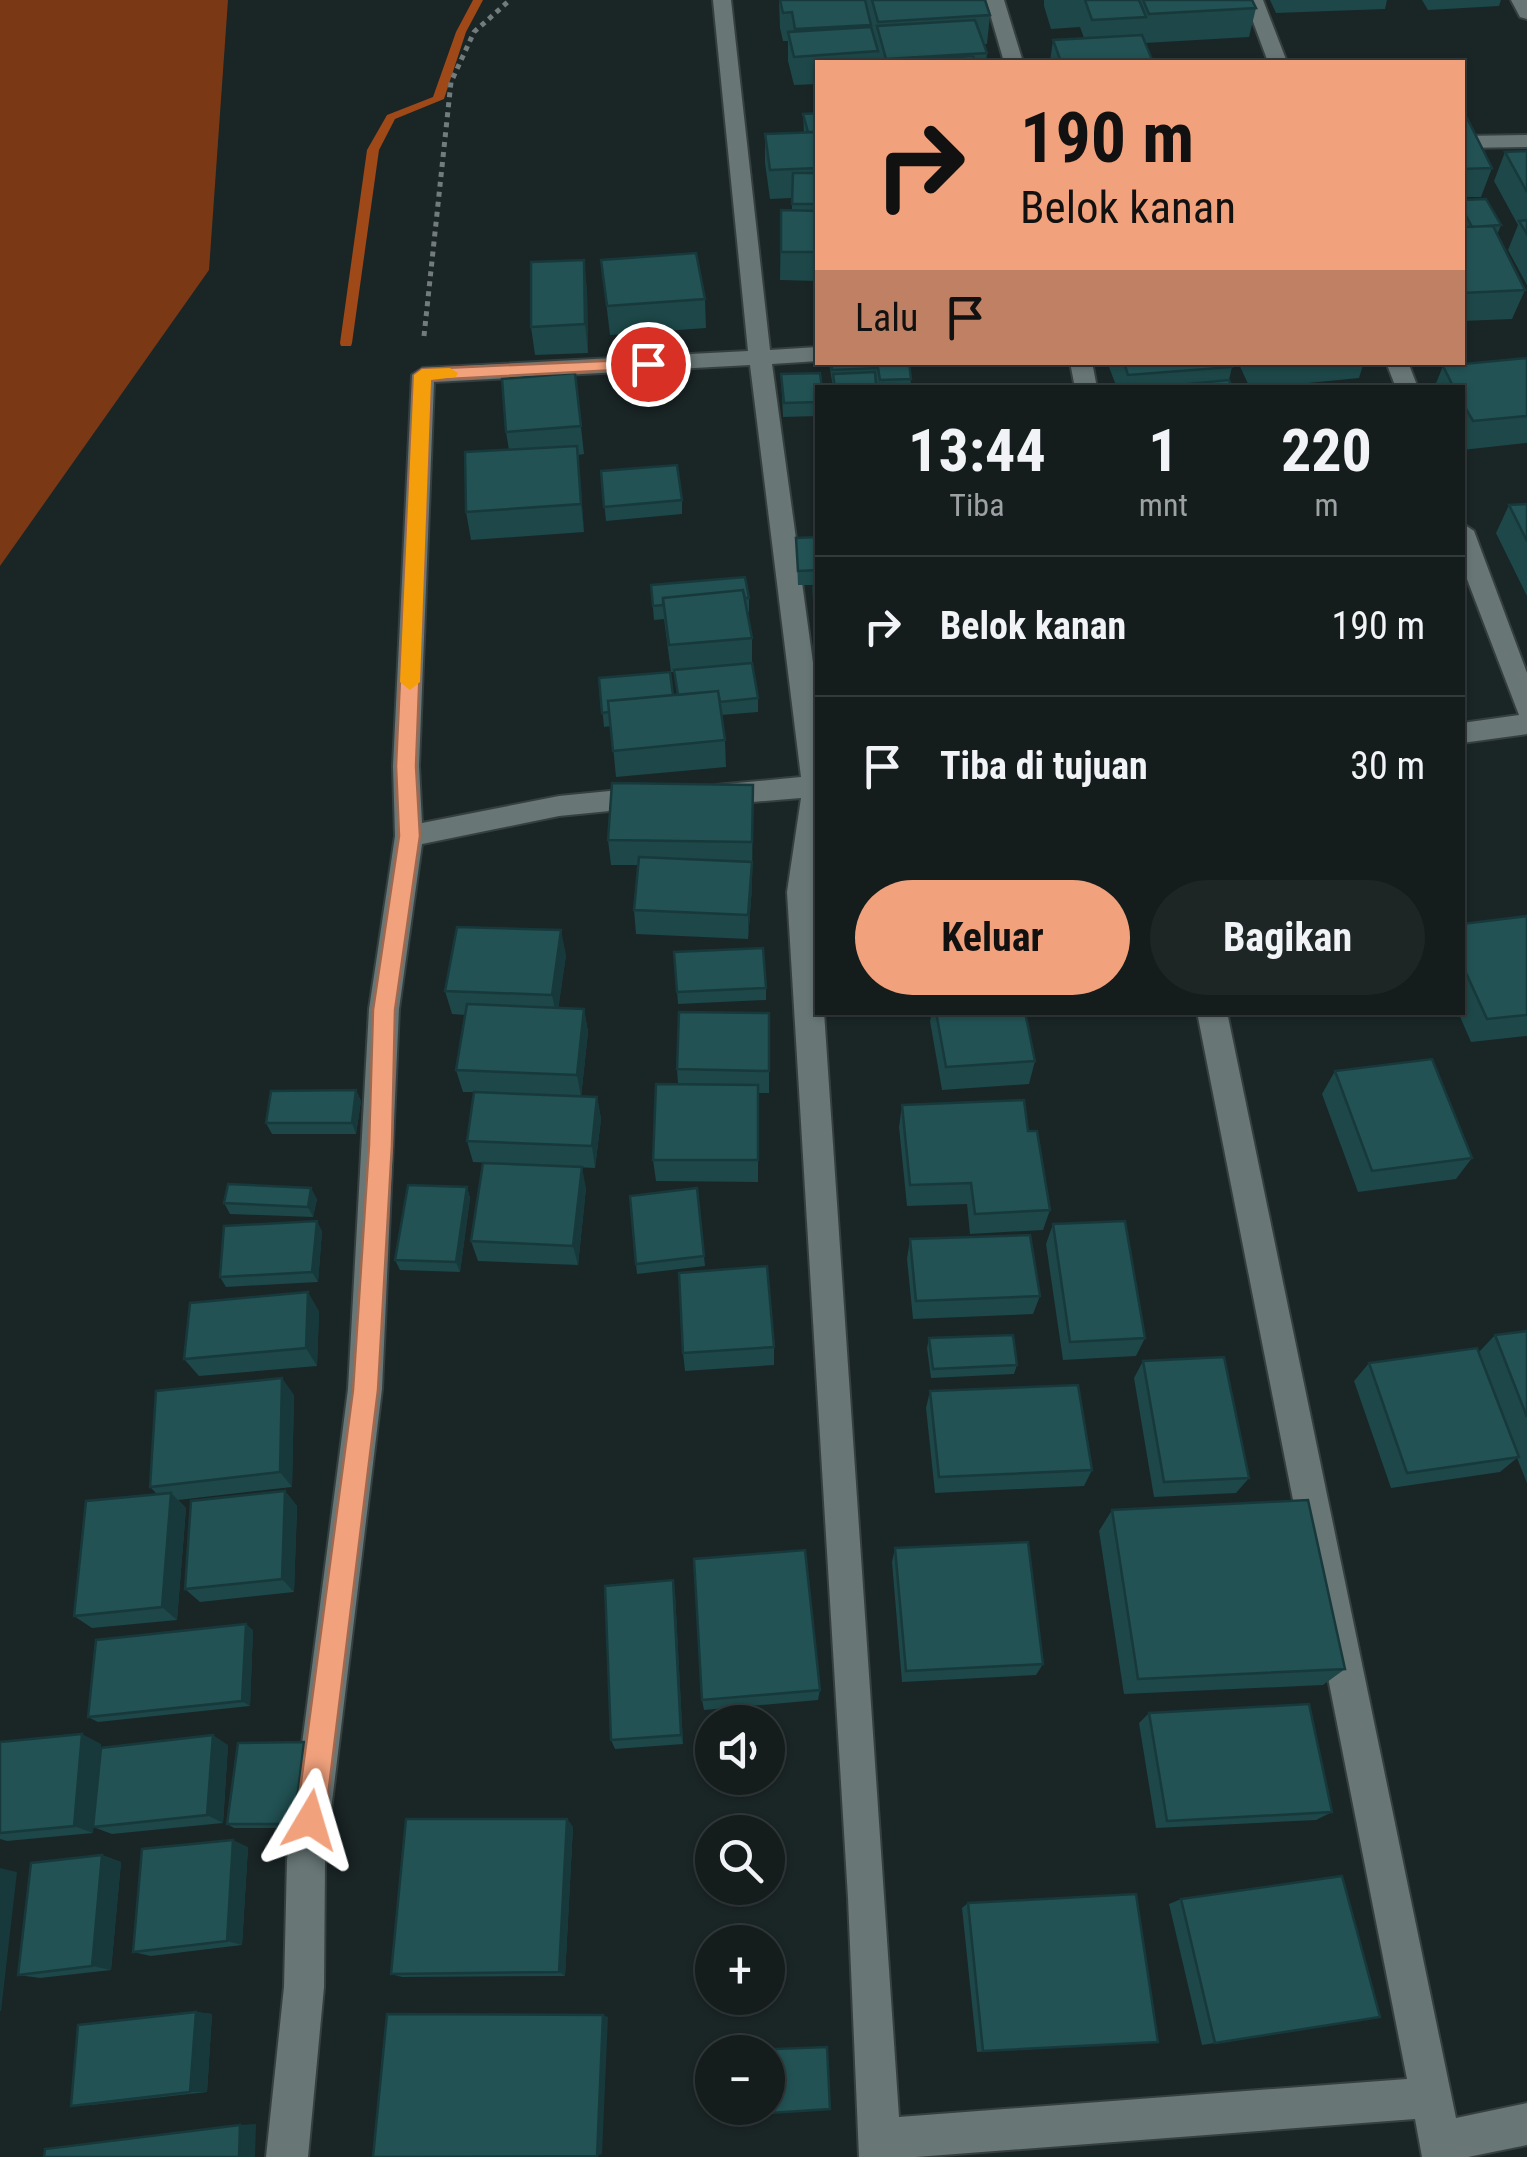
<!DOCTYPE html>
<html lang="id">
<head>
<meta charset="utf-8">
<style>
  :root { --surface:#141c1c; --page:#1d2525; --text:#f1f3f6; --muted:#9da1a3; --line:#333a3b; --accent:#f1a17c }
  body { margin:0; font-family:"Roboto Condensed",sans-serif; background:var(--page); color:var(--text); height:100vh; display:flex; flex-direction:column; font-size:38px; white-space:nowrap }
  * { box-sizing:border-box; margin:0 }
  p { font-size:32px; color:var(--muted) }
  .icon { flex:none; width:55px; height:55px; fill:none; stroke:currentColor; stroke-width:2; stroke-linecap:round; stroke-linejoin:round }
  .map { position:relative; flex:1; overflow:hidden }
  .panel { position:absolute; left:815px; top:385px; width:650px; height:630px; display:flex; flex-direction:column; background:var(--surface); border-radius:0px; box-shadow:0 2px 8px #0004,0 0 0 2px var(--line) }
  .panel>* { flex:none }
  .top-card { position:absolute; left:815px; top:60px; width:650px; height:305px; border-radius:0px; box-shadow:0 2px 8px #0004,0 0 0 2px var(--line); background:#f1a17c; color:#111; overflow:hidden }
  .buttons { position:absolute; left:695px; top:1705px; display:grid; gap:20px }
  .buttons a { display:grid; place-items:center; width:90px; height:90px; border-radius:50%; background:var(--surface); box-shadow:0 2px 8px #0004,0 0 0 2px var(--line); font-size:50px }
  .pin { position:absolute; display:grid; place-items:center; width:85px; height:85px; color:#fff; margin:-42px; border:5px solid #fff; border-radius:50%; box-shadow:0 2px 10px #0007 }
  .me { position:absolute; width:110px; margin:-55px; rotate:7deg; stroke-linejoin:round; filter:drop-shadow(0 0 8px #0008) }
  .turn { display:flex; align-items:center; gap:35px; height:210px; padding:0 40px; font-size:45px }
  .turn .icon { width:130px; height:130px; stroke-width:2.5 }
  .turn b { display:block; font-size:70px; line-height:85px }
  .then { display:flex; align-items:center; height:95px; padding:0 40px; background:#0003; gap:20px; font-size:38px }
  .eta { display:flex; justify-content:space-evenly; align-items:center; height:170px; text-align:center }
  .eta b { font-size:60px; font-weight:700; line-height:70px }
  .cta { display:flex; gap:20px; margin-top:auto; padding:20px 40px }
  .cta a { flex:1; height:115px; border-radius:60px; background:var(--accent); color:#111; font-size:40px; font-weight:700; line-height:115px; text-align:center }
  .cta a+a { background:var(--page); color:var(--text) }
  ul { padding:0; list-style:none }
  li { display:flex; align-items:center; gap:30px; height:140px; padding:0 40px; border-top:2px solid var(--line) }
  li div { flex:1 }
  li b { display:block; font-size:38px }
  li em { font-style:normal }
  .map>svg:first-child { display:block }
</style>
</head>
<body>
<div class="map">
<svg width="1527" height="2157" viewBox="0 0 1527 2157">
  <rect width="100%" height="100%" fill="#1a2526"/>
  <path fill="#7a3815" d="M0,0H228L209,270L0,566Z"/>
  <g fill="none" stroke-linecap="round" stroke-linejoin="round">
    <path fill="#9f4818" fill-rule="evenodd" d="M473,0H483L466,32L444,99L395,119L379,150L352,343L351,346H341L340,343L367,150L387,115L433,97L456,32Z"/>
    <g stroke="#363f3f" stroke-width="4">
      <path id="minor" d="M713,0H731L770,350L818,347V361L772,364L818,699V1012H824L899,2117L1407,2079L1197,1012H1227L1456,2118L1527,2103V2145L1468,2157H1422L1415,2119L916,2157H859L848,1898L787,892L801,798L716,805L706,802L703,795L706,788L716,785L801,777L750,365L434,382L419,766L422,823L559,796L650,787L660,790L663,797L660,804L650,807L559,816L422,844L399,1009L382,1389L325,1860L324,1987L308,2157H266L284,1987L287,1860L348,1389L369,1009L395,836L393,766L412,375L423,368L748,351Z
        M986,0H1004L1023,62H1004Z
        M1245,0H1263L1287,62H1268Z
        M1511,0H1527V19L1520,17Z
        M1527,135V147L1462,148V136Z
        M1070,362H1092L1097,388H1075Z
        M1386,362H1408L1418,388H1396Z
        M1462,523L1474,531L1527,673V734L1462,743V723L1519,715L1462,566Z"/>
    </g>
    <path stroke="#727c7c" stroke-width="5" stroke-dasharray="5 5" stroke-linecap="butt" d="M424,336L451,82L474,32L510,0"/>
    <use href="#minor" fill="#687676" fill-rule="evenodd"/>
  </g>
  <path fill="#1d4748" d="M779,0H985L990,15L987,44H984L987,53L986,62H818V84L794,85L788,61V41H783L780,28Z
    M1044,0H1252L1256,8L1249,37L1145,43L1153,62H1050L1053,40L1084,38L1080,27L1051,29L1044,6Z
    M1270,0H1387L1385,9L1276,13Z
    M1422,0H1501L1499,6L1428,10Z
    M818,113V281L780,280L781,210H792V198L770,199L765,163V134L804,133L803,114Z
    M1462,118L1492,168L1481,197H1462Z
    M1527,151V285L1508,250L1518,225L1494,181L1505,152Z
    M1462,200L1501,225L1497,235L1525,290L1512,319L1462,321Z
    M601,260L705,299L706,328L610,335Z
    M587,289L588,353L535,355L531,327Z
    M1527,358V443L1462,450V388H1434L1443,366Z
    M829,362H909L911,385L922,388H833Z
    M1110,362H1230L1232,367L1229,380L1232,388H1117L1109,367Z
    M1238,362H1364L1359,378L1256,388H1250Z
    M575,373L584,454L578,455L584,532L471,540L466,512L509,450L506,432Z
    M781,374L818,388V416L783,417Z
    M601,471L682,500V514L606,521Z
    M1527,504V596L1496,533L1509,505Z
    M818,526V585H798L796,538L817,537Z
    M651,585L749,598V612H747L752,638V663L758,698V712L721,715L725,740L726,767L616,777L611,726L604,727L599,678L677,695L675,672H671L664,619L654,620Z
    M813,587H818V622H814Z
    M753,785L752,887L748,939L636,934L634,910L638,865H611L608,840Z
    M1527,916V1036L1471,1042L1458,1012H1462V924Z
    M674,952L766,988V1000L678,1004Z
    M566,955L558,1008L584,1009L588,1032L581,1097H597L601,1119L595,1168L473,1162L467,1141L474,1092H463L456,1070L465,1015L452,1014L445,991Z
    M932,1012H1025L1035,1061L1029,1084L942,1090L930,1021Z
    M769,1013V1093H758V1182L656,1181L653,1160L678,1084L677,1069Z
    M1335,1071L1472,1158L1456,1179L1358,1192L1322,1094Z
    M356,1090L361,1101L356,1134H272L266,1123Z
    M902,1105L1028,1131L1050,1210L1043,1230L970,1234L967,1204L907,1206L899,1127Z
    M467,1187L470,1198L460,1272L400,1270L395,1260Z
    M586,1188L578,1265L478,1261L471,1241Z
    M697,1188L705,1266L637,1274L636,1264Z
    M317,1199L313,1217L230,1214L224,1203Z
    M1053,1224L1145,1338L1136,1356L1063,1360L1046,1244Z
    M322,1231L318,1282L226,1287L220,1277Z
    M910,1239L1040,1296L1033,1314L913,1319L907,1259Z
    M319,1311L317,1366L199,1376L184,1359Z
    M1527,1331V1483L1517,1458L1500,1472L1391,1488L1354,1381L1369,1363L1478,1353L1495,1335Z
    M929,1338L1017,1365L1014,1374L931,1378L927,1348Z
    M774,1347V1365L685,1371L683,1353Z
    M1143,1361L1249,1478L1236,1493L1154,1497L1134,1378Z
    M930,1391L1092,1470L1084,1486L935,1493L926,1408Z
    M294,1395L292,1487L178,1500L186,1508L177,1620L92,1628L74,1616L157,1494L150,1487Z
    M285,1491L297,1506L294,1592L200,1602L185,1589Z
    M1112,1510L1345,1669L1323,1685L1124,1694L1099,1531Z
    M895,1548L1043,1664L1036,1675L902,1682L892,1562Z
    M673,1580L675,1593L683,1744L615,1749L611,1740Z
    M253,1630L250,1706L98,1722L88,1717Z
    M820,1690L818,1700L704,1710L702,1700Z
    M1149,1713L1332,1812L1316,1820L1156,1828L1139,1723Z
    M0,1742L101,1744L94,1819L228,1745L223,1823L112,1834L93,1827V1833L7,1841L0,1839Z
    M304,1742L311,1747L301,1828H234L227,1824Z
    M567,1819L573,1827L565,1976L402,1977L391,1974Z
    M248,1847L242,1945L151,1956L133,1952Z
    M102,1855L121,1862L111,1970L40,1978L18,1975Z
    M1181,1899L1215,2043L1202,2045L1169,1904Z
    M968,1903L1146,2043L977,2052L962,1908Z
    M196,2012L212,2014L207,2092L92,2105L71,2106Z"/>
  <path fill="#18393b" d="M584,260L587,289L588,353L585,324Z
    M577,446L580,474L584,532L581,504Z
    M752,862V887L748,939V915Z
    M561,930L566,955L557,1019L552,995Z
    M584,1009L588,1032L581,1097L577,1075Z
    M356,1090L361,1101L356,1134L352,1123Z
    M597,1097L601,1119L595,1168L592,1146Z
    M582,1167L586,1188L578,1265L573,1246Z
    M467,1187L470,1198L460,1272L456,1262Z
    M311,1188L317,1199L313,1217L308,1207Z
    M317,1221L322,1231L318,1282L312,1272Z
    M308,1292L319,1311L317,1366L306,1348Z
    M282,1378L294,1395L292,1487L280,1472Z
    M285,1491L297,1506L294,1592L282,1579Z
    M171,1493L186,1508L177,1620L162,1607Z
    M673,1580L675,1593L683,1744L681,1735Z
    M246,1624L253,1630L250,1706L242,1701Z
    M82,1734L101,1744L93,1833L74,1826Z
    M213,1735L228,1745L223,1823L207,1815Z
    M304,1742L311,1747L301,1828L294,1824Z
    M567,1819L573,1827L565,1976L559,1972Z
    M233,1840L248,1847L242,1945L227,1941Z
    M102,1855L121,1862L111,1970L92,1966Z
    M0,1868L17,1872L1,2011H0Z
    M196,2012L212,2014L207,2092H190Z
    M603,2015L608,2017L602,2154L597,2156Z
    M256,2124L255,2157H239L240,2125Z"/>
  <path fill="#225254" stroke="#18393b" stroke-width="2.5" d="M780,0H865L871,25L795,29L792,12L783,13Z
    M872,0H985L990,15L878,22Z
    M1085,0H1139L1146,17L1092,20Z
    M1143,0H1252L1256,8L1149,14Z
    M975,20L987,53L886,59L877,26Z
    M871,27L878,51L794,57L788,32Z
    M1142,35L1153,62H1061L1053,40Z
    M973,56L975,62H887Z
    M818,113V132H808L803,114Z
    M1462,118H1467L1492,168L1462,169Z
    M818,132V168L770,170L765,134Z
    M1527,151V192L1505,152Z
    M793,173H818V204H792Z
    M1486,199L1501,225L1472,227L1462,208V200Z
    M781,210L818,211V252H781Z
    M1527,220V234L1519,221Z
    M1493,226L1525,290L1462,293V227Z
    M696,253L705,299L607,306L601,260Z
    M584,260L585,324L531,327V262Z
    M1527,358V416L1473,421L1462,402V388H1454L1443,366Z
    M831,362H909L911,379L880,380L878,368L832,370Z
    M1124,362H1230L1232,367L1128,375Z
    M875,372L876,384H895V388H835L833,374Z
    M575,373L581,426L506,432L502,379Z
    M820,373L822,388H818V402L784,403L781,374Z
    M1229,380L1232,388H1148Z
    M922,385V388H901V386Z
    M577,446L581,504L466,512L465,452Z
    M677,465L682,500L604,507L601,471Z
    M1527,504V541L1509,505Z
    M818,537V570L798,571L796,538Z
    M745,577L749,598H745L743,590L663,598V605L653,606L651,585Z
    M813,587H818V608H815Z
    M743,590L752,638L669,645L663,598Z
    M752,663L758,698L720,702L718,691L678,695L674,670Z
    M670,672L673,695L608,701L609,712L602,713L599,678Z
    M718,691L725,740L613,751L608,701Z
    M612,783L753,785L752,842L608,840Z
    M639,857L752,862L748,915L634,910Z
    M1527,916V1015L1487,1019L1462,964V924Z
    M457,927L561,930L552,995L445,991Z
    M763,948L766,988L677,992L674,952Z
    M467,1004L584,1009L577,1075L456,1070Z
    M679,1012L769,1013V1071L677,1069Z
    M936,1012H1025L1035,1061L946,1067Z
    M1432,1059L1472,1158L1372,1171L1335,1071Z
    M656,1084L758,1085V1160H653Z
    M356,1090L352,1123H266L271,1091Z
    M474,1092L597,1097L592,1146L467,1141Z
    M1024,1100L1028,1131H1037L1050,1210L975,1214L971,1183L910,1185L902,1105Z
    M483,1163L582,1167L573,1246L471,1241Z
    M228,1184L311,1188L308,1207L224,1203Z
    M408,1185L467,1187L456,1262L395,1260Z
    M697,1188L704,1256L636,1264L630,1196Z
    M317,1221L312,1272L220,1277L224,1226Z
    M1125,1221L1145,1338L1070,1342L1053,1224Z
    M1030,1235L1040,1296L916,1301L910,1239Z
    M767,1266L774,1347L683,1353L679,1273Z
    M308,1292L306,1348L184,1359L190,1303Z
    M1527,1331V1417L1495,1335Z
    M1013,1335L1017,1365L933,1369L929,1338Z
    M1477,1348L1519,1457L1407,1473L1369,1363Z
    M1224,1357L1249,1478L1164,1482L1143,1361Z
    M282,1378L280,1472L150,1487L156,1391Z
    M1078,1385L1092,1470L939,1477L930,1391Z
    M285,1491L282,1579L185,1589L191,1501Z
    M171,1493L162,1607L74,1616L86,1501Z
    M1308,1500L1345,1669L1138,1679L1112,1510Z
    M1028,1542L1043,1664L906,1671L895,1548Z
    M805,1550L820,1690L702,1700L694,1559Z
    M673,1580L681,1735L611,1740L605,1586Z
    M246,1624L242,1701L88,1717L96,1640Z
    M1309,1704L1332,1812L1167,1821L1149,1713Z
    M82,1734L74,1826L0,1833V1742Z
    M213,1735L207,1815L93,1827L101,1748Z
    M304,1742L294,1824H227L238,1743Z
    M406,1819H567L559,1972L391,1974Z
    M233,1840L227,1941L133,1952L142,1849Z
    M102,1855L92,1966L18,1975L31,1863Z
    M1342,1876L1380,2017L1215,2043L1181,1899Z
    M1136,1894L1158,2042L983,2051L968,1903Z
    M196,2012L190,2092L71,2106L78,2025Z
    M387,2014L603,2015L597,2156L373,2157Z
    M827,2047L830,2109L754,2114L753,2108H768V2052H751V2050Z
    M240,2125L239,2157H44L45,2149Z"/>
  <path fill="#f1a17c" stroke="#9d6951" stroke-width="2.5" d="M648,359L656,364L654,368L431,380L416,766L420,836L395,1010L392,1145L378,1390L325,1820L321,1831L310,1835L300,1831L296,1820L353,1390L369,1145L373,1010L399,836L396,766L414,375L422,369Z"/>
  <path fill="#f59e0b" d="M450,368L458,373L456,377L431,380L420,682L410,690L400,682L414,375L422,369Z"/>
</svg>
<div class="buttons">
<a><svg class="icon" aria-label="sound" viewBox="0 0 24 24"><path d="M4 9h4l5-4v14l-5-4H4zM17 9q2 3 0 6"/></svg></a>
<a><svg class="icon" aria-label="search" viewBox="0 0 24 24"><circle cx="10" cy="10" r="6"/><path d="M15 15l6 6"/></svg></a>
<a>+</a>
<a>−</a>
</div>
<div class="pin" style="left:648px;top:364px;background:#d93025"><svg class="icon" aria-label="arrive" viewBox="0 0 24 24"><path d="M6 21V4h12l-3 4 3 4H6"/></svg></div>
<svg class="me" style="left:310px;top:1820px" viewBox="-20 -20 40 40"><path d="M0-17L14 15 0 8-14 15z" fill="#f1a17c" stroke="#fff" stroke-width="4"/></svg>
<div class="top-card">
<div class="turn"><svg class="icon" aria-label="right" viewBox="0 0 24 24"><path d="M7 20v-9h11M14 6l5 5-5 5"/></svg><div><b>190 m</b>Belok kanan</div></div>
<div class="then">Lalu<svg class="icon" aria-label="arrive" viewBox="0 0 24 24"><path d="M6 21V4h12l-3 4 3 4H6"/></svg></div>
</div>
<section class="panel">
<div class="eta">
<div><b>13:44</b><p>Tiba</p></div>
<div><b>1</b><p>mnt</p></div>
<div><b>220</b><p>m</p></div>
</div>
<ul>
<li><svg class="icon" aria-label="right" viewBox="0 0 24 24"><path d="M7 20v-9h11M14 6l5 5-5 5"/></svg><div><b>Belok kanan</b></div><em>190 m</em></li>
<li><svg class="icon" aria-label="arrive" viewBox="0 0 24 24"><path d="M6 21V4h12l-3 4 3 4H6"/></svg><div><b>Tiba di tujuan</b></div><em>30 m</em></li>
</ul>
<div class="cta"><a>Keluar</a><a>Bagikan</a></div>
</section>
</div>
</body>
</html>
